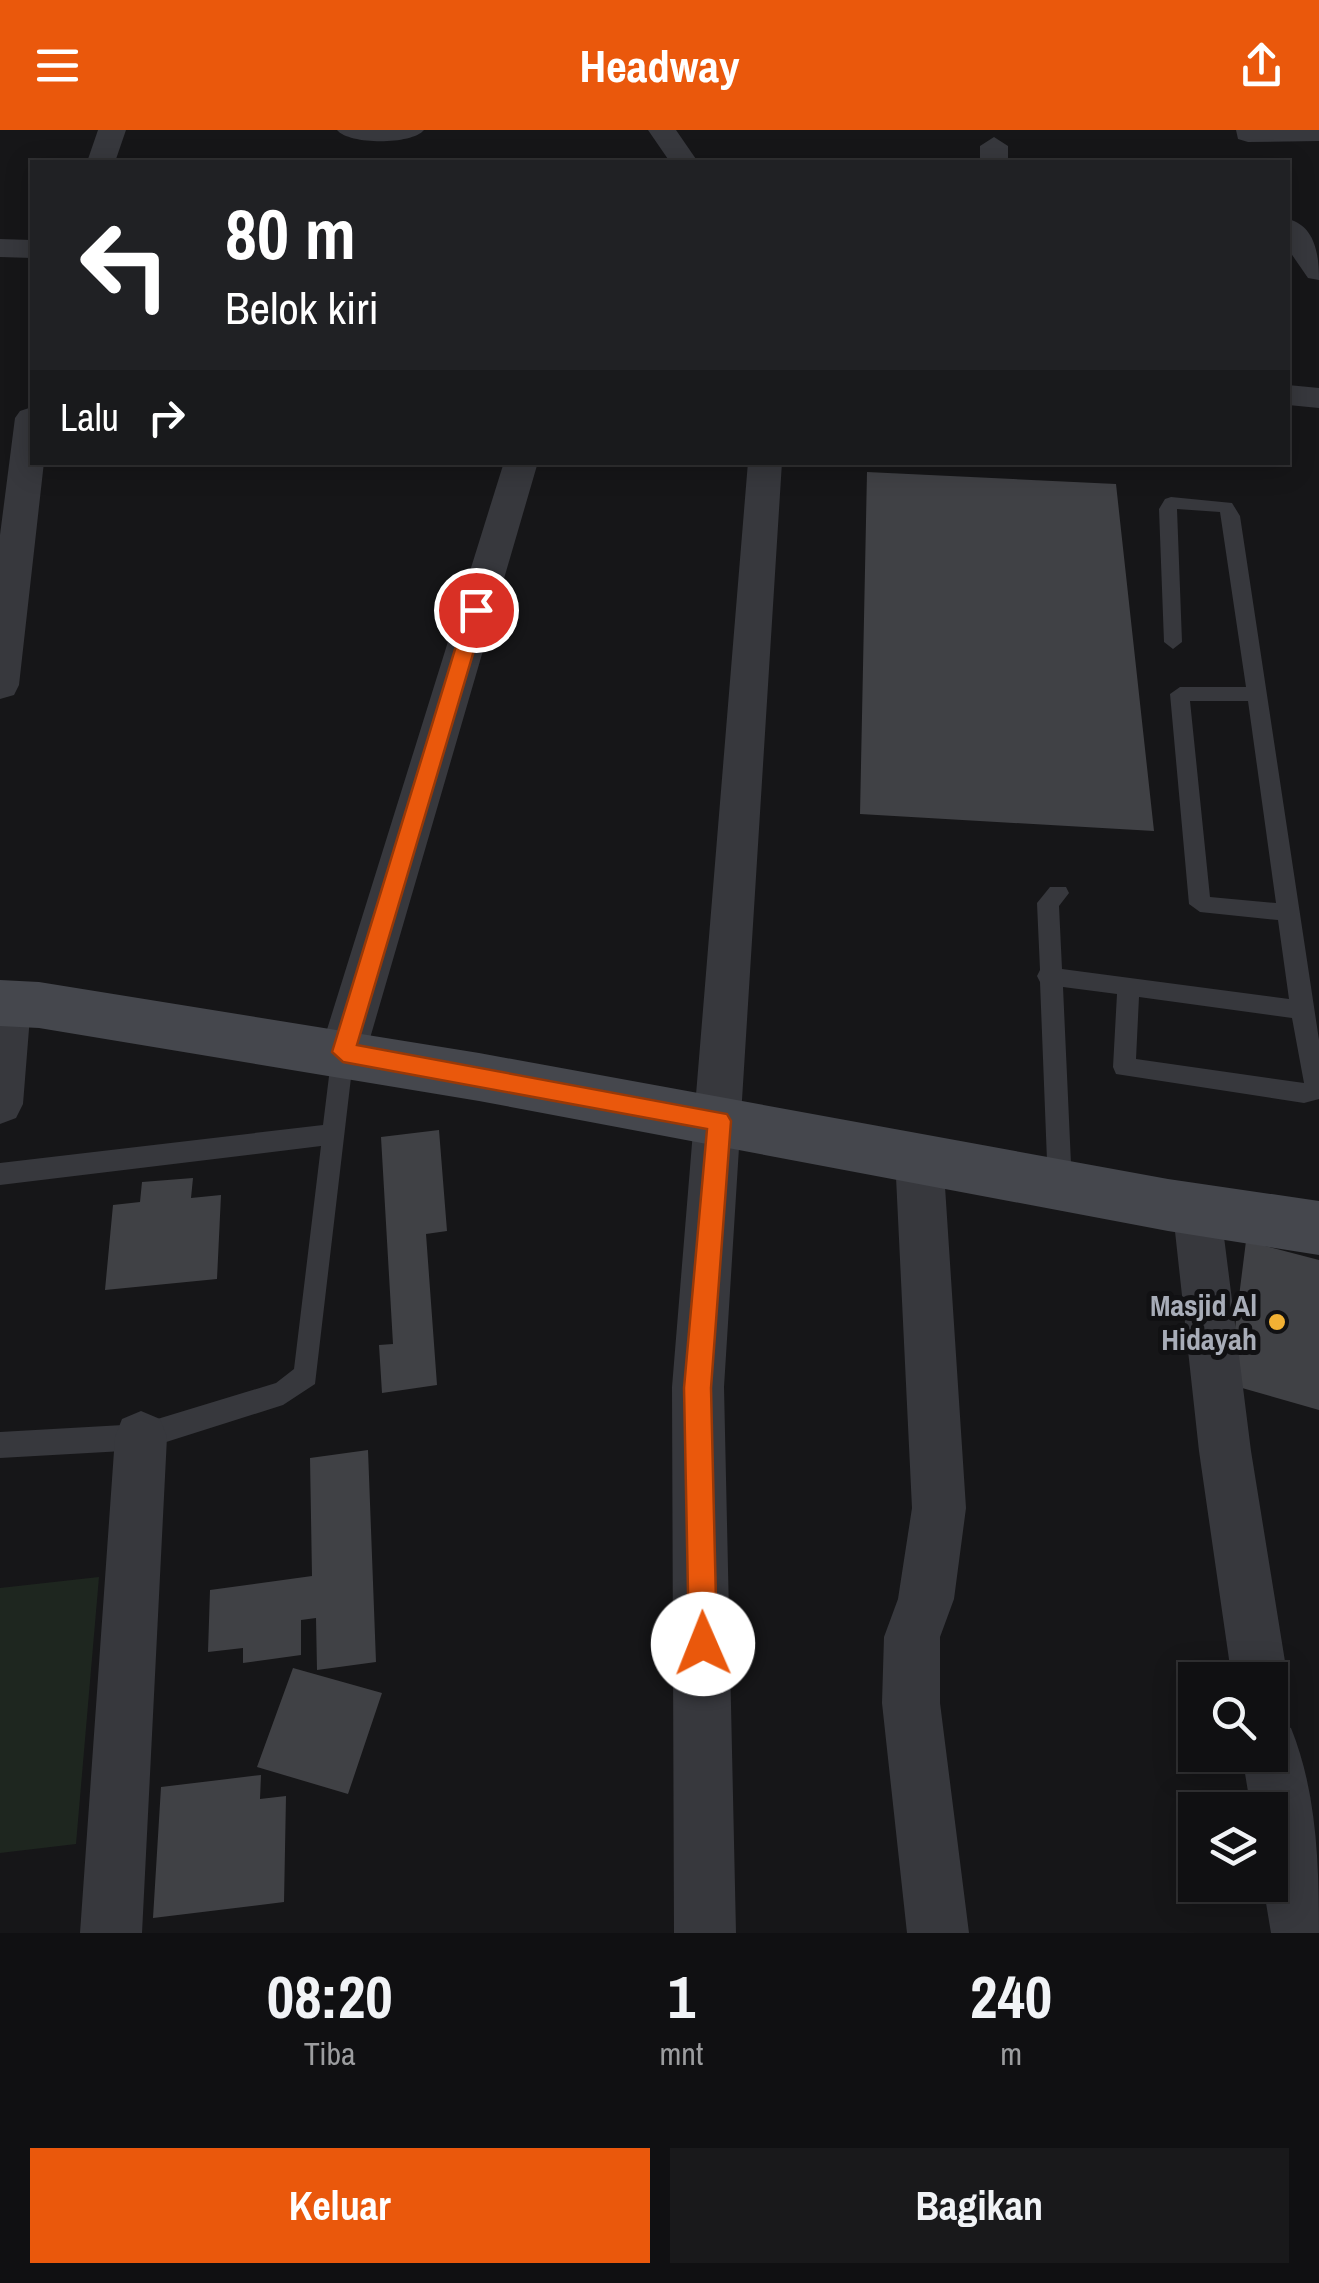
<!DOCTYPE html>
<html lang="id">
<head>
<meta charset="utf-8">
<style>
  :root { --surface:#101012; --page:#19191b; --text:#f1f3f6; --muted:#9c9d9f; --line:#303032; --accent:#ea580c }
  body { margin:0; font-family:"Archivo Narrow",sans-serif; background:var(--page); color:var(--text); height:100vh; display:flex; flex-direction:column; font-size:38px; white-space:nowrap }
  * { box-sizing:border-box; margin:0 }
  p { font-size:32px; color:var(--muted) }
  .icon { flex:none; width:55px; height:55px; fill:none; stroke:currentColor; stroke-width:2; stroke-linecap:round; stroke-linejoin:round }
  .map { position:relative; height:1803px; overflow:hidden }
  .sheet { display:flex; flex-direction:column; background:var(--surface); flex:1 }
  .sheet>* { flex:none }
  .guide { position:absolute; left:30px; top:30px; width:1260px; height:305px; border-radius:0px; box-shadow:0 5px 25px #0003,0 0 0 2px var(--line); background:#202124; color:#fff; overflow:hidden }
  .buttons { position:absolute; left:1178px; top:1532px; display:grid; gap:20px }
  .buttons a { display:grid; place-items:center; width:110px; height:110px; border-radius:0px; background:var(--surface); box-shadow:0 5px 25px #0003,0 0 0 2px var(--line); font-size:50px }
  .pin { position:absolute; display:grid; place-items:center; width:85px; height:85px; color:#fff; margin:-42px; border:5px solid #fff; border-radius:50%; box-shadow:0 2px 10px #0007 }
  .me { position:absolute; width:110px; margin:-55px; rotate:359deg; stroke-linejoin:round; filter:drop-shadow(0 0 8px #0008) }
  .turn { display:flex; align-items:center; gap:35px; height:210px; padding:0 30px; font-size:45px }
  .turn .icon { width:130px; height:130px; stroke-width:2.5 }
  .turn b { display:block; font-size:70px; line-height:85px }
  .then { display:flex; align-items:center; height:95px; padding:0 30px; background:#0003; gap:20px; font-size:38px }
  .eta { display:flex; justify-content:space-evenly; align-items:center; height:170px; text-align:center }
  .eta b { font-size:60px; font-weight:800; line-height:70px }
  .cta { display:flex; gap:20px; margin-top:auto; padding:20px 30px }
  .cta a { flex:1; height:115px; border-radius:0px; background:var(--accent); color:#fff; font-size:40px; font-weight:800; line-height:115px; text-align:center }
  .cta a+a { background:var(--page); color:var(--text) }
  header { display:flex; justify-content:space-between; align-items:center; height:130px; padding:0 30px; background:var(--accent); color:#fff; font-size:45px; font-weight:800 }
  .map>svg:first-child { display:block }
</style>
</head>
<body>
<header><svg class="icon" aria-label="menu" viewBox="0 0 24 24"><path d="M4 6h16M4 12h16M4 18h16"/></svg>Headway<svg class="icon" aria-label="share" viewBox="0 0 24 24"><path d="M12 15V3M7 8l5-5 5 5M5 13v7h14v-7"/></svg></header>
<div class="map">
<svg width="1319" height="1803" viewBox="0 0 1319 1803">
  <rect width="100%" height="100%" fill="#161618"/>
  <path fill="#1e261f" d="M99,1447L76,1714L0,1723V1458Z"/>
  <path fill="#404145" d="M867,342L1116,354L1154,701L860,684Z
    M439,1000L447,1101L426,1104L437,1255L382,1263L379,1215L393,1214L381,1007Z
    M193,1048L191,1068L221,1065L217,1149L105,1160L113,1075L140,1072L142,1052Z
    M1246,1111L1319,1130V1280L1228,1254Z
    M368,1320L376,1532L317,1540L316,1488L301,1490V1525L243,1533V1518L208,1522L210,1460L312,1446L310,1328Z
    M293,1538L382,1563L348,1664L257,1637Z
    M261,1645L260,1669L286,1666L284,1772L153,1788L161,1657Z"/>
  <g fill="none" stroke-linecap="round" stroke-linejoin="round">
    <path fill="#37383d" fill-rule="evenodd" d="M1171,367L1232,373L1240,386L1319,910V969L1304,973L1116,944L1113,937L1117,864L1063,857L1072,1056L1068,1064L1060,1067L1052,1064L1048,1056L1040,852L1037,846L1040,840L1037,773L1050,757H1066L1069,763L1059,776L1062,839L1289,869L1278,790L1200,782L1189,774L1170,564L1180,557H1246L1220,382L1177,379L1182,512L1173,519L1164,512L1159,379L1165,369ZM1190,571H1248L1276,773L1210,767ZM1139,867L1292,888L1304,953L1136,929Z
      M343,912L351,915L354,922L315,1254L283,1275L141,1320L0,1328V1302L141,1294L276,1253L294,1239L321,1016L0,1055V1033L323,995L332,922L335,915Z"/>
    <path fill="#37383d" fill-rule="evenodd" d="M98,0H126L115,32H87Z
      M337,0H424C412,15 349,15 337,0Z
      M648,0H676L698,32H670Z
      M1236,0H1319V11L1248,12L1238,9Z
      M994,7L1008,16V32H980V16Z
      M1288,89C1316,96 1319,126 1319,150L1308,148L1288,119Z
      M0,109L32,110V128L0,127Z
      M1288,255L1319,258V278L1288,275Z
      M32,277V332H44L19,555L14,565L0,569V405L15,288L20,281Z
      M504,332H538L366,922L359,936L343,941L327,936L320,922Z
      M748,332H782L724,1257L736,1803H674L672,1257Z
      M9,856L25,861L31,874L23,974L16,988L0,994V859Z
      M919,1005L936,1011L943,1026L966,1378L954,1469L940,1507V1573L969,1803H907L882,1573L884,1507L898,1469L912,1378L895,1026L902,1011Z
      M1197,1061L1214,1068L1221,1083L1251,1321L1288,1550L1280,1570L1270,1574V1550H1232L1199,1321L1173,1083L1180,1068Z
      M141,1281L160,1289L167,1307L142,1803H80L115,1307L122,1289Z
      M1270,1590L1291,1598C1317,1662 1319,1735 1319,1803H1271L1263,1755H1270V1680H1251L1242,1625H1270Z"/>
    <path fill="#45474d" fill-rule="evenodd" d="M0,850L39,852L479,923L1168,1049L1319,1071V1125L1168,1101L479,971L39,898L0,896Z"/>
  </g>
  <path fill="#ea580c" stroke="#983908" stroke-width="2.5" d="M476,473L486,480L357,915L727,984L731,991L711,1258L717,1514L713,1525L703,1529L693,1525L689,1514L684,1258L707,999L343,932L332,922L467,480Z"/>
  <circle fill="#f2b134" stroke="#111113" stroke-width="4" cx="1277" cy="1192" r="10"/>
  <g text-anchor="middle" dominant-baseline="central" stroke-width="10" stroke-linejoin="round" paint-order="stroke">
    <g font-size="30" font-weight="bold" fill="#a8adb8" stroke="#111113" text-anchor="end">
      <text x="1257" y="1175">Masjid Al<tspan x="1257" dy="34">Hidayah</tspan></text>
    </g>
  </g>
</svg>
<div class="buttons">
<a><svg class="icon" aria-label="search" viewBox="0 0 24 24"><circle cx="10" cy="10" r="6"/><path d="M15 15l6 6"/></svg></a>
<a><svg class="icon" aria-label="layers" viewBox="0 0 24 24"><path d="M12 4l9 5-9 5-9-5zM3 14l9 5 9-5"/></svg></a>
</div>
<div class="pin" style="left:476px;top:480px;background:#d93025"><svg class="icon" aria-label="arrive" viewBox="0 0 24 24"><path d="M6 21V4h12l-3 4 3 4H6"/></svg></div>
<svg class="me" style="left:703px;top:1514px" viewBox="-20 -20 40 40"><circle r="19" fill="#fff"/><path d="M0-13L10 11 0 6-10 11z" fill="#ea580c"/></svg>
<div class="guide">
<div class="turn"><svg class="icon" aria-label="left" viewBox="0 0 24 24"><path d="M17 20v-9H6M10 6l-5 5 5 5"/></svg><div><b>80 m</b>Belok kiri</div></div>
<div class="then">Lalu<svg class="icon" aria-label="right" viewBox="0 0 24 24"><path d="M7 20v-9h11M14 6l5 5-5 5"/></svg></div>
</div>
</div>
<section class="sheet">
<div class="eta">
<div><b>08:20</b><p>Tiba</p></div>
<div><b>1</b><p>mnt</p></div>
<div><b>240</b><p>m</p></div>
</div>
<div class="cta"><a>Keluar</a><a>Bagikan</a></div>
</section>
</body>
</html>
